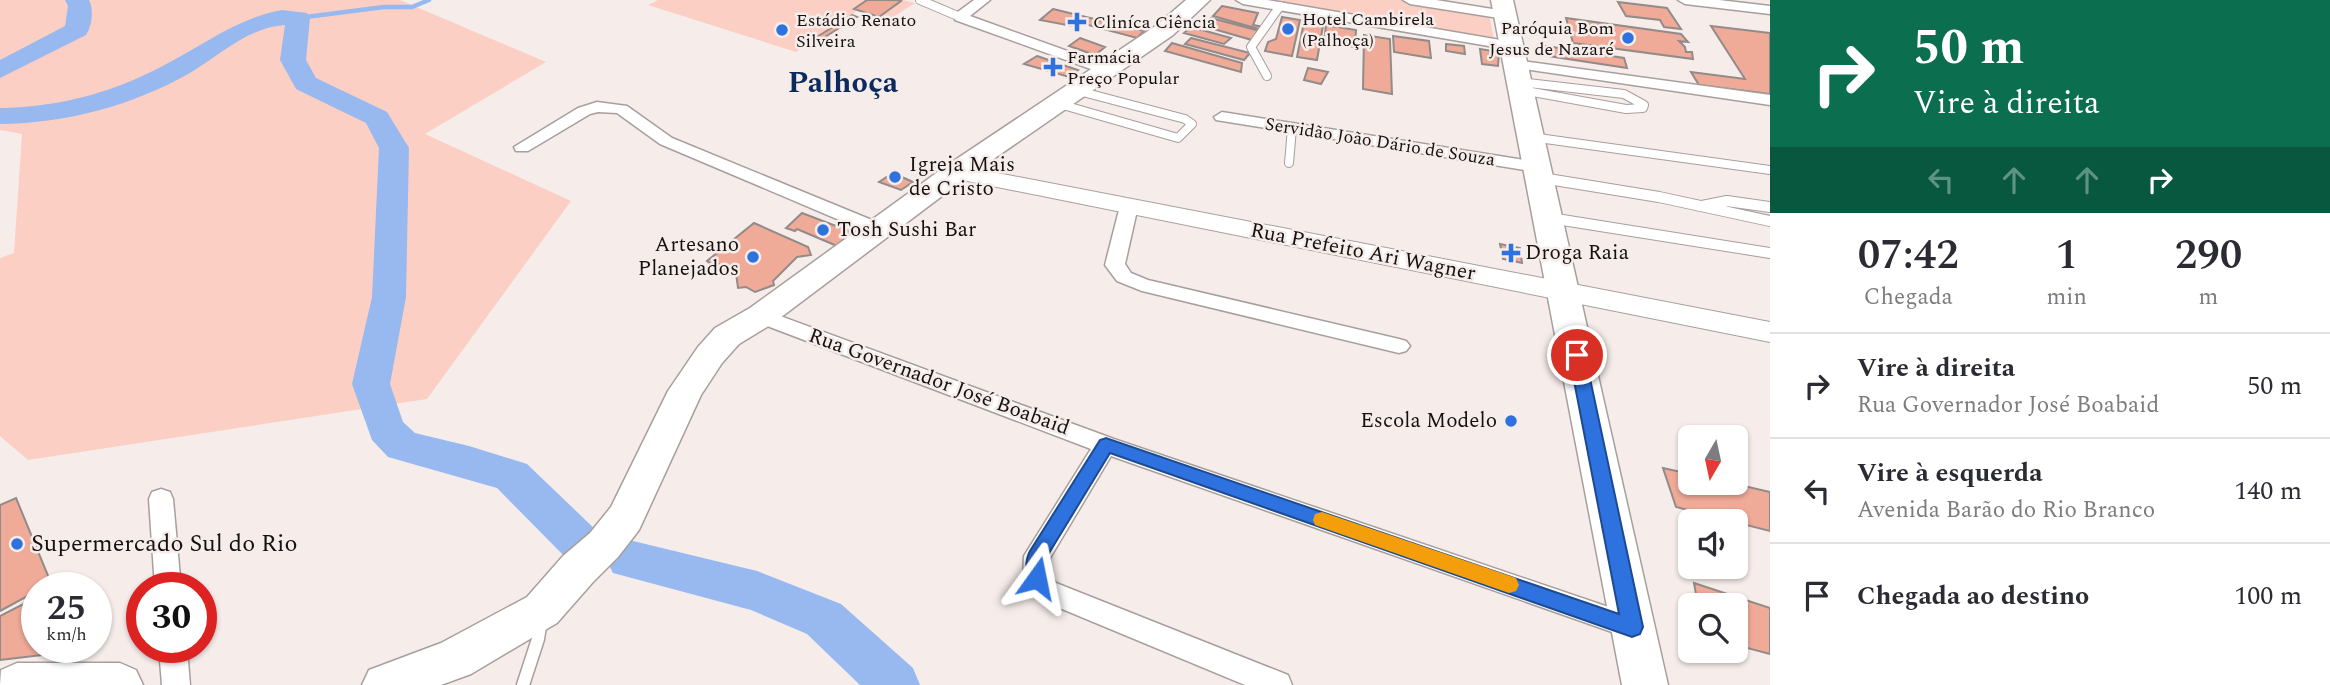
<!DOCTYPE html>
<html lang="pt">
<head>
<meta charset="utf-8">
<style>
  :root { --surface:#fff; --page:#f7f7f7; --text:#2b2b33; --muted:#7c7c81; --line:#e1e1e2 }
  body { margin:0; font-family:Spectral,serif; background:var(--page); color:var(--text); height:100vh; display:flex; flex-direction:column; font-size:26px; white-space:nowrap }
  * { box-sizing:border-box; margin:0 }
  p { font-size:23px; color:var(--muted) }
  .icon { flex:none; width:38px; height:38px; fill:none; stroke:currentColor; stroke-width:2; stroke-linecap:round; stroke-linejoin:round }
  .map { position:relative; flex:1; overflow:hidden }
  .panel { display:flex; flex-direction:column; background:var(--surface); width:560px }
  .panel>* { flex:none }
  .banner { background:#0b6e4f; color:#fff; overflow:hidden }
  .needle { width:46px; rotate:189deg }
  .fabs { position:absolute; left:1678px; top:425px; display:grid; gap:14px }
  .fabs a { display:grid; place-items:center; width:70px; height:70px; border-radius:10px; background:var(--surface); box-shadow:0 2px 5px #0004; font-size:35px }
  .speed { position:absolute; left:21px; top:572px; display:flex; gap:14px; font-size:35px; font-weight:700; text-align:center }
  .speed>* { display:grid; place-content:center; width:91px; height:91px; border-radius:50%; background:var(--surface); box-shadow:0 2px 5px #0004; line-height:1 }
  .speed small { font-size:18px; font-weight:400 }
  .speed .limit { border:10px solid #d22; background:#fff; color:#111 }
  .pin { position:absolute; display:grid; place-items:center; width:60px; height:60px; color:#fff; margin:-30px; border:4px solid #fff; border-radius:50%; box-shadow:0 2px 7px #0007 }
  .me { position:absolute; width:77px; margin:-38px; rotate:12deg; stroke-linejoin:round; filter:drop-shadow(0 0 5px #0008) }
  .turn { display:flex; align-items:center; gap:24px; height:147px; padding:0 28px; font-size:32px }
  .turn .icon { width:91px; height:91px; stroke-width:2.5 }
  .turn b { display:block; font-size:49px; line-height:60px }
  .lanes { display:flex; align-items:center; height:66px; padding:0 28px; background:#0003; justify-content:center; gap:35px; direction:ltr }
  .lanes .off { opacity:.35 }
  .eta { display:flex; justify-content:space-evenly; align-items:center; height:119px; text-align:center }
  .eta b { font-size:42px; font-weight:600; line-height:49px }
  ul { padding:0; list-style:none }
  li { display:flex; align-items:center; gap:21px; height:105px; padding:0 28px; border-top:2px solid var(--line) }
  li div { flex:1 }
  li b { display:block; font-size:26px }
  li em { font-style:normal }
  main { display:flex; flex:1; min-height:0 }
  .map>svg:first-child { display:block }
</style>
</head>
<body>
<main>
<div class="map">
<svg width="1770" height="685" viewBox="0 0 1770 685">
  <rect width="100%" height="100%" fill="#f6edea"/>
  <path fill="#fbcfc4" d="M0,0H400L546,62L425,134L571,201L427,399L28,460L0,436V258L14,253L22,134L0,130Z
    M658,0H902L915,3L889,20L857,10L852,15L857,17L817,42L811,40L796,52L648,5Z
    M1254,0H1400L1489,14L1494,39Z"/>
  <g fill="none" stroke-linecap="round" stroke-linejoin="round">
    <path stroke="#97b9f0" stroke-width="4.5" d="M298,18L384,7H412L429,0"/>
    <path fill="#97b9f0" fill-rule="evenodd" d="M65,0H89C94,9 92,26 86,35L0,78V60L65,26L68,6Z
      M282,10L307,13L310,18L306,60L316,78L387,112L409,148L406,297L390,384L403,422L415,433L469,446L527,464L599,533L605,546L599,559L583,565L567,559L497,488L388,457L372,440L352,384L372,297L379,148L366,123L296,89L280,60L285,25C249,27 220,55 190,73C131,106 67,123 0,124V108C61,107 116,92 170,62C208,42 239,18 282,10Z
      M629,540L757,571L841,604L913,668L920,685H860L807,634L751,610L613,573L606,559L613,545Z"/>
  </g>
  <path fill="#f0aa98" stroke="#938b89" stroke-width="2" d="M867,0H898L901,1L879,17L854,9Z
    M1618,2L1667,8L1681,29L1664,27L1660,20L1626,16Z
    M1222,6L1258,13L1253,25L1264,27L1262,30L1213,16Z
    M1053,9L1144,31L1137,38L1081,23L1077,27L1040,20Z
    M852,15L857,17L817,42L812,40Z
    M1282,17L1300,20L1292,56L1265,51L1268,42L1276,39Z
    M1305,17L1324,20L1317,60L1297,57Z
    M1211,18L1260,31L1252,40L1203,26Z
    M1566,18L1681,34L1688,42L1679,41L1685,47L1686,52H1692L1693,59L1573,43Z
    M1326,25L1356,30L1355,47L1324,41Z
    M1711,26L1770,33V94L1699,85L1691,72L1745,79Z
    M1191,27L1231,38L1224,44L1184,33Z
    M1364,35L1390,39L1392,94L1363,89Z
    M1393,36L1429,41L1431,58L1394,52Z
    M1080,38L1105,47L1095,55L1069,46Z
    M1191,38L1250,53L1244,60L1185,44Z
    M1172,43L1242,63L1241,72L1165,51Z
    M1446,44L1464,46L1465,54L1446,51Z
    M1539,45L1624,58L1627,68L1542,55Z
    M1480,49L1499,52L1498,66L1482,64Z
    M1037,56L1078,70L1069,77L1024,64Z
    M1308,68L1328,72L1321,84L1304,80Z
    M893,173L913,182L901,190L879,182Z
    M802,213L852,232L837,246L797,229L795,231L786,228Z
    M754,223L808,247L811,255L797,257L773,281L774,285L755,292L746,287L738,288L736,273L724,276L719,273L724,268L719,264L713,266L707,261Z
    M1500,244L1520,248L1522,263L1503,259Z
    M1663,468L1690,474V483H1731L1770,492V531L1676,507Z
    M16,498L51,583L37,588V591L0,611V505Z
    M1694,583L1770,608V654L1736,645V606H1698Z
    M37,597V648H84L85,650L0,660V616Z"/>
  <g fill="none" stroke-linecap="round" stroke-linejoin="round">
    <g stroke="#a79f9d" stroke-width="10">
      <path id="lane-far2" d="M920,0L960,17
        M1267,76L1251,47L1280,6
        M1519,82L1624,94L1644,105L1643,108L1626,109L1521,90
        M1056,103L1178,138L1192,124L1185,119L1075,90
        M1531,137L1770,170
        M1289,163L1292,128"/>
    </g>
    <g stroke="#a79f9d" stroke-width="12">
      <path id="lane-far1" d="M1542,178L1659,197L1770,221
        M1702,206L1727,201L1770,207
        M1550,218L1770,253"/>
    </g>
    <g stroke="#a79f9d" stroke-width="15">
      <path id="lane" d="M523,685L538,639L541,619"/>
    </g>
    <g stroke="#a79f9d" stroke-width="3">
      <path id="street" d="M974,0H990L970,16L1109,66L1111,69L1104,73L1099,72L955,20V14Z
        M1236,0H1267L1512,42L1519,46L1512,50L1243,4Z
        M1403,0H1436L1505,11L1512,15L1505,19L1410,4Z
        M1678,0H1719L1770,6V14L1685,4Z
        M1515,60L1770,95V105L1510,67L1508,64Z
        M597,102L627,106L672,138L884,225L886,229L877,235L870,233L660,144L617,113L598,112L590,114L528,151H516L514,147L578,108Z
        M1222,112L1537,162L1546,167L1537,172L1216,120L1214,117Z
        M1129,201L1138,206L1125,264L1131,273L1148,280L1399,339L1406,341L1410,346L1406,351L1399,353L1142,291L1117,281L1105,265L1120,206Z
        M761,309L1114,439L1632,615L1642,618L1646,627L1642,636L1632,639L1111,456L1050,558L1049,575L1056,583L1288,675L1292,685H1245L1038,599L1023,578L1024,556L1091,449L754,321L751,316L754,311Z
        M161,489L170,492L173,499L181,588H155L149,499L152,492Z
        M159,648H187L190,685H162Z"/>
    </g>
    <g stroke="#a79f9d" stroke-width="2">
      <path id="secondary" d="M956,165L1770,322V342L947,177L944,172L947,167Z"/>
    </g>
    <g stroke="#a79f9d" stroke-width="3">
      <path id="primary" d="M1186,0H1210L1173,35L966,178L772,324L739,344L722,363L701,395L639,530L618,557L593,582L557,623L471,674L441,685H362L369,670L441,643L527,597L563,556L590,533L611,507L668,391L698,347L715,328L750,308L946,166L1157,25Z
        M1491,0H1513L1668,685H1622Z
        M17,663H120L136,670L143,685H0L1,670Z"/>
    </g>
    <use href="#lane-far2" stroke="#fff" stroke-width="8"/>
    <use href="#lane-far1" stroke="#fff" stroke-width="10"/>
    <use href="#lane" stroke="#fff" stroke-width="12"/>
    <use href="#street" fill="#fff" fill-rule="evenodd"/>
    <use href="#secondary" fill="#fff" fill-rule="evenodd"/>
    <use href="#primary" fill="#fff" fill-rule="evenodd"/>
  </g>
  <path fill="#2d72de" stroke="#1d4a90" stroke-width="2" d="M1577,349L1585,355L1643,627L1640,634L1632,637L1110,453L1046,558V578L1044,584L1037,587L1029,584C1025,575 1025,560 1030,551L1100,440L1106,438L1619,614L1569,355Z"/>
  <path fill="#f59e0b" d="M1322,512L1516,578L1519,585L1516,591L1509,593L1315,525L1313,520L1315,514Z"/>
  <g fill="#2d72de" stroke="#f6edea" stroke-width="2.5">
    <path d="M1073.5 11.5h7v7h7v7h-7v7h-7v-7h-7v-7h7z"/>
    <circle cx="1288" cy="29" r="7"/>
    <circle cx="782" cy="30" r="7"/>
    <circle cx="1628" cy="38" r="7"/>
    <path d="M1049.5 56.5h7v7h7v7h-7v7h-7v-7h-7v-7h7z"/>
    <circle cx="895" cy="177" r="7"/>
    <circle cx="823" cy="230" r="7"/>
    <path d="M1507.5 242.5h7v7h7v7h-7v7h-7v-7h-7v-7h7z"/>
    <circle cx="753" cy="257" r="7"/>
    <circle cx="1511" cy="421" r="7"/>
    <circle cx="17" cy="544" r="7"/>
  </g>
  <g text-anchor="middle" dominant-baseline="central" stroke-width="5" stroke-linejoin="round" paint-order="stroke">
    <g font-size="18" fill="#141110" stroke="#f6edea" text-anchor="start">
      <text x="1302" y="19">Hotel Cambirela<tspan x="1302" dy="21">(Palhoça)</tspan></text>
      <text x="796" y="20">Estádio Renato<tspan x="796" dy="21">Silveira</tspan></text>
      <text x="1093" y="22">Cliníca Ciência</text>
      <text x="1614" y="28" text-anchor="end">Paróquia Bom<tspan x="1614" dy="21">Jesus de Nazaré</tspan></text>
      <text x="1067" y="57">Farmácia<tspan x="1067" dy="21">Preço Popular</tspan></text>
    </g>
    <g font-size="18" fill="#141110" stroke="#f6edea">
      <text transform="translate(1380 142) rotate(9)">Servidão João Dário de Souza</text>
    </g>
    <g font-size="21" fill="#141110" stroke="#f6edea" text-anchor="start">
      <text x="909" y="165">Igreja Mais<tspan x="909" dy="24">de Cristo</tspan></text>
      <text x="837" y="230">Tosh Sushi Bar</text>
      <text x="739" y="245" text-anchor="end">Artesano<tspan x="739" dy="24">Planejados</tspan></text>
      <text x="1525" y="253">Droga Raia</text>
      <text x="1497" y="421" text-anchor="end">Escola Modelo</text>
    </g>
    <g font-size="21" fill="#141110" stroke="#f6edea">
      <text transform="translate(1363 252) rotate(11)">Rua Prefeito Ari Wagner</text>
      <text transform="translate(939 382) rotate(20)">Rua Governador José Boabaid</text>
    </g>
    <g font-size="24" fill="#141110" stroke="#f6edea" text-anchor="start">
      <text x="31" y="544">Supermercado Sul do Rio</text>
    </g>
    <g font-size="30" font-weight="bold" fill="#0b2b5f" stroke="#f6edea">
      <text x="843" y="83">Palhoça</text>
    </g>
  </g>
</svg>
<div class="fabs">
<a><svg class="needle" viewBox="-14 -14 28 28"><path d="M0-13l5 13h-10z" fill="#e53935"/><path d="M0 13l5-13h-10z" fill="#7c7c81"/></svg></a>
<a><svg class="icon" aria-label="sound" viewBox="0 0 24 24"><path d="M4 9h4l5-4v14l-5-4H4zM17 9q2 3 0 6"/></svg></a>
<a><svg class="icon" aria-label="search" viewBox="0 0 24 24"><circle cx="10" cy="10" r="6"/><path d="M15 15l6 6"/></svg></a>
</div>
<div class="speed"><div>25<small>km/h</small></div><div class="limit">30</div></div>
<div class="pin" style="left:1577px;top:355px;background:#d93025"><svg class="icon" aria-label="arrive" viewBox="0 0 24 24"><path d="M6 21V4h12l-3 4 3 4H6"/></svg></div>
<svg class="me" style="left:1037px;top:578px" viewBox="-20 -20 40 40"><path d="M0-17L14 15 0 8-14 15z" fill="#2d72de" stroke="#fff" stroke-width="4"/></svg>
</div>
<section class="panel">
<div class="banner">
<div class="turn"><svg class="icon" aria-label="right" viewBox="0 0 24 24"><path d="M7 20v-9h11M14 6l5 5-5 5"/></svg><div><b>50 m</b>Vire à direita</div></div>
<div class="lanes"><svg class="icon off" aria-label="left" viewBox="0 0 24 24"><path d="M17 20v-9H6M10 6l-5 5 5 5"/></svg><svg class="icon off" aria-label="ahead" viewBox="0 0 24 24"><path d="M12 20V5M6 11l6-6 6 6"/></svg><svg class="icon off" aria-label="ahead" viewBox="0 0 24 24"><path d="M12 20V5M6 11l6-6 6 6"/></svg><svg class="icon" aria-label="right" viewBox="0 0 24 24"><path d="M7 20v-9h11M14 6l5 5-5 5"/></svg></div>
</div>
<div class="eta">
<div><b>07:42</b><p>Chegada</p></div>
<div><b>1</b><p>min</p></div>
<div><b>290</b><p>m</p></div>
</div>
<ul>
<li><svg class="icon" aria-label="right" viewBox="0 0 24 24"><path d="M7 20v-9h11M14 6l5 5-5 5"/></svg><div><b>Vire à direita</b><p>Rua Governador José Boabaid</p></div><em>50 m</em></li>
<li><svg class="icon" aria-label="left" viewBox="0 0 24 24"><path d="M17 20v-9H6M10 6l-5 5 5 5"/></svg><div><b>Vire à esquerda</b><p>Avenida Barão do Rio Branco</p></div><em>140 m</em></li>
<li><svg class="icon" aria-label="arrive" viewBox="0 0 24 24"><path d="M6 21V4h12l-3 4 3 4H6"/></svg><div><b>Chegada ao destino</b></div><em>100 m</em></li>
</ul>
</section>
</main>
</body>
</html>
